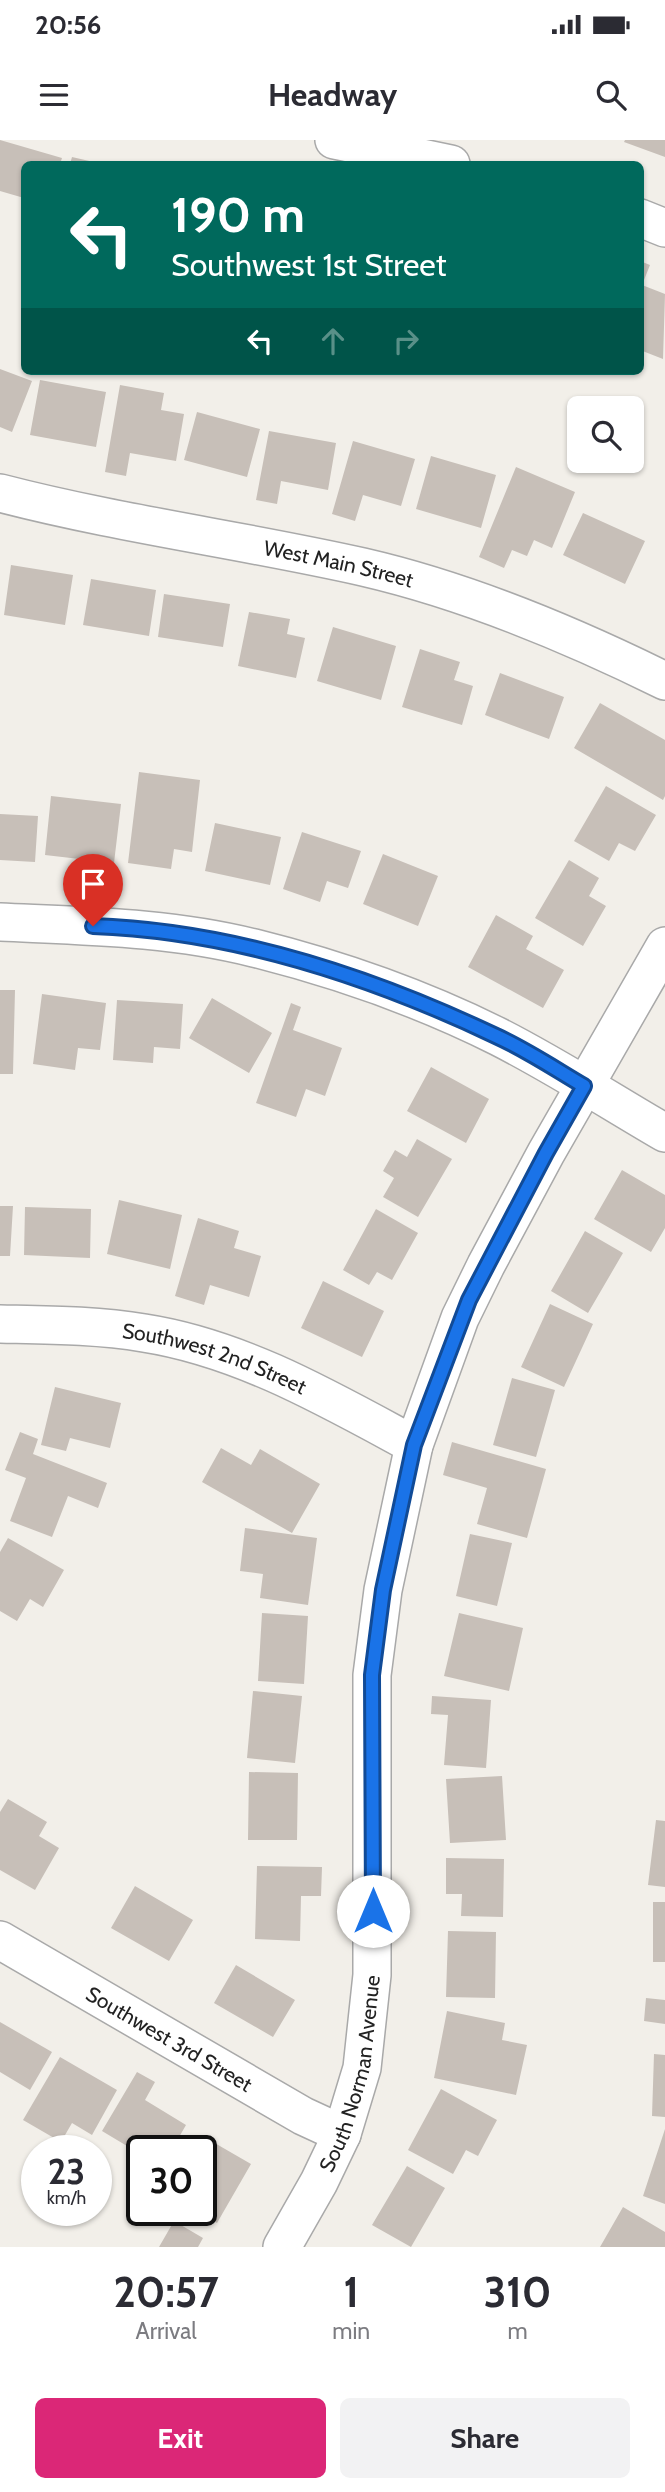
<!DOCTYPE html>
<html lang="en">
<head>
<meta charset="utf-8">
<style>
  :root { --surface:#fff; --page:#f2f2f3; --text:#2b2b33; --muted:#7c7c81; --accent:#db2777 }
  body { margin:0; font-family:Cabin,sans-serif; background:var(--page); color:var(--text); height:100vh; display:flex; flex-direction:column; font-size:26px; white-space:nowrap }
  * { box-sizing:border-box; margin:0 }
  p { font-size:23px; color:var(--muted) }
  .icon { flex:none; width:38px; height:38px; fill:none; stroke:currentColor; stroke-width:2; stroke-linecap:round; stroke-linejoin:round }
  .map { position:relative; height:2107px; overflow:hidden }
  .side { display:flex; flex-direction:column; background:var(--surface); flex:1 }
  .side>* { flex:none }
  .top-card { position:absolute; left:21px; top:21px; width:623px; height:214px; border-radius:10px; box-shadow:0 2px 5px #0004; background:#00695c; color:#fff; overflow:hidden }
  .tools { position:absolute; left:567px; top:256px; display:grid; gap:14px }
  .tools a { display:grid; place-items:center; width:77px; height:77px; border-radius:10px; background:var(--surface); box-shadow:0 2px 5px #0004; font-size:35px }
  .speed { position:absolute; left:21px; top:1995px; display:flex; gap:14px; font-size:35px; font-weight:700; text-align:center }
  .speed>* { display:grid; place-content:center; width:91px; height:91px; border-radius:50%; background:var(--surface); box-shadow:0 2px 5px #0004; line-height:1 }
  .speed small { font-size:18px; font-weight:400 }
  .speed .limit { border:4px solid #111; border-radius:10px; background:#fff; color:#111 }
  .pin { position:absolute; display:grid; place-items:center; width:60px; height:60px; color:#fff; margin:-72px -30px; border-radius:50% 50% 50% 0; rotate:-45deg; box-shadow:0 0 7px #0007 }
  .pin .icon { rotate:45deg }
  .me { position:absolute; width:77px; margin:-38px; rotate:0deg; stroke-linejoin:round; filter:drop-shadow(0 0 5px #0008) }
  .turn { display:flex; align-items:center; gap:24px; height:147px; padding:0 35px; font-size:32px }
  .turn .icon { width:91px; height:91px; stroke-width:2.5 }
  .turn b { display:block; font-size:49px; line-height:60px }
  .lanes { display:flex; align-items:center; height:66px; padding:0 35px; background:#0003; justify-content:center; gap:35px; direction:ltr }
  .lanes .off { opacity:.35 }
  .eta { display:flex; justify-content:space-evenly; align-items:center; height:119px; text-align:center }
  .eta b { font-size:42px; font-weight:700; line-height:49px }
  .button { display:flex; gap:14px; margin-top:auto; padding:14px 35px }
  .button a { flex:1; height:80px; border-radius:10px; background:var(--accent); color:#fff; font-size:28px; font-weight:700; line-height:80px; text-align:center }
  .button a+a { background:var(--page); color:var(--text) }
  .status { display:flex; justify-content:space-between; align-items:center; height:49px; padding:0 35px; background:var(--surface); direction:ltr }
  .status svg { height:19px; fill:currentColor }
  header { display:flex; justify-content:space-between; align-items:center; height:91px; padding:0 35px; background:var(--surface); font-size:32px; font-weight:700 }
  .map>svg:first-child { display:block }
</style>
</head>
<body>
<div class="status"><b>20:56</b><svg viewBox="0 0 49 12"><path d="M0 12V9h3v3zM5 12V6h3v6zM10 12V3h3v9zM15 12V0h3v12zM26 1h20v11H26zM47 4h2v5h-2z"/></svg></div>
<header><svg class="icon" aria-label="menu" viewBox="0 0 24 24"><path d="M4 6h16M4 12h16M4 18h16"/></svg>Headway<svg class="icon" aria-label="search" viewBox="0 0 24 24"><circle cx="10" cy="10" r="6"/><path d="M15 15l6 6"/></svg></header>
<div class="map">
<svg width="665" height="2107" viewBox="0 0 665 2107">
  <rect width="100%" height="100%" fill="#f2efe9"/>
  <path fill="#c7bfb8" d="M0,0L62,18L60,24H24V58L0,51Z
    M625,0H665V17L624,2Z
    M72,17L98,23V24H70Z
    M640,121L650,125L642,145L665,154L663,219L640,210Z
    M0,229L32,241L12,292L0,287Z
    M40,240L106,252L96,307L30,295Z
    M120,245L164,253L161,270L184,274L176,321L130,313L126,336L105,332Z
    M197,272L260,289L247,337L184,320Z
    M269,291L336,303L328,350L281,341L277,364L256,360Z
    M353,301L415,319L401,366L363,355L355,381L332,374Z
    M431,316L496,335L481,388L416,369Z
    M516,327L575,352L552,408L534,400L527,416L512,410L504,428L479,417Z
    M583,373L645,401L625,444L563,415Z
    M11,425L73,435L65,485L4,475Z
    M91,439L156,450L149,496L83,485Z
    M164,454L230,464L223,507L158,497Z
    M249,472L290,479L287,494L305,498L296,538L238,526Z
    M333,487L396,506L381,560L317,541Z
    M420,509L460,522L454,540L473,546L462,585L402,567Z
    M500,533L564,557L549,599L485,575Z
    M600,563L665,600V656L663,660L574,608Z
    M139,632L200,640L192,712L174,709L171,729L128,723Z
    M606,646L656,675L635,711L619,703L609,721L574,701Z
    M51,656L121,664L114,723L45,715Z
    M0,674L38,676L35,722L0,720Z
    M215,683L281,697L270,745L205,731Z
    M302,692L361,711L348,748L327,741L320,762L283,749Z
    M383,714L438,736L418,786L363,764Z
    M569,720L599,738L589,756L606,766L583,806L535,778Z
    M496,775L533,796L526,809L564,830L543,868L468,827Z
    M0,850H15L13,934H0Z
    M42,854L106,863L100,910L78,908L75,930L33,924Z
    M212,858L272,893L249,933L189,898Z
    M117,860L183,864L180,909L154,907L153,923L113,920Z
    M291,863L301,867L293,890L342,908L325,956L306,949L296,977L256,963Z
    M431,927L489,959L466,1003L407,971Z
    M417,999L452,1019L418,1077L383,1057L394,1038L383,1031L395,1010L407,1017Z
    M622,1030L665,1055V1088L651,1112L594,1079Z
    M119,1060L182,1075L170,1129L107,1114Z
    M0,1066H13L10,1116H0Z
    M25,1067L91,1069L90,1118L24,1115Z
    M376,1069L418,1093L392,1140L377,1132L369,1145L343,1130Z
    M198,1078L239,1091L234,1108L261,1116L249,1157L210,1145L204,1165L175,1156Z
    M585,1091L623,1113L588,1173L551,1151Z
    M323,1141L384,1171L362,1217L301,1188Z
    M550,1164L593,1184L564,1247L521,1227Z
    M512,1238L555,1250L536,1317L493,1305Z
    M55,1247L121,1263L110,1308L70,1298L66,1311L41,1305Z
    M20,1292L38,1299L33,1314L107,1343L98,1368L68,1356L52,1397L10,1381L26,1338L5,1330Z
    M452,1302L546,1329L527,1398L477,1384L487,1348L443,1335Z
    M221,1308L251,1325L260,1309L320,1344L292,1393L202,1342Z
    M245,1388L317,1398L308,1465L260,1458L263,1434L240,1431Z
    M470,1394L512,1403L497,1466L456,1456Z
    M8,1398L64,1430L43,1467L30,1459L17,1481L0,1471V1412Z
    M262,1473L308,1476L304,1544L258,1541Z
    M459,1473L523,1488L509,1551L444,1536Z
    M253,1551L302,1556L295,1623L247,1618Z
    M432,1556L491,1560L486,1628L444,1625L448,1575L431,1574Z
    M249,1632L298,1633L297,1700H248Z
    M502,1636L506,1700L450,1703L446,1639Z
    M8,1659L47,1682L39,1696L59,1708L35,1750L0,1730V1672Z
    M656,1680L665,1681V1747L648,1745Z
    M446,1718L504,1719L503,1777L461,1776L462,1754H446Z
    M257,1726L322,1727L321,1756H301L300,1801L255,1799Z
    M135,1746L193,1780L169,1821L111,1788Z
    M653,1762H665V1822H653Z
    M448,1791L496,1792L495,1858L446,1857Z
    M236,1825L295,1860L273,1897L214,1863Z
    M646,1858L665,1860V1884L644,1881Z
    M447,1871L505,1883L502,1900L527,1905L516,1955L434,1938Z
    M0,1882L52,1912L30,1950L0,1932Z
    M654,1914L665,1915V1977L652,1976Z
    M60,1917L117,1950L92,1995L72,1983L61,2002L23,1980Z
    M137,1932L155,1942L145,1960L186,1985L171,2011H142V2015L102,1991Z
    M441,1949L497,1980L478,2016L466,2010L453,2034L408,2010Z
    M665,1989V2064L643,2056Z
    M206,1998L251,2024L217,2083L195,2070H201V2011H199Z
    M407,2026L445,2048L411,2107L372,2085Z
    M623,2067L665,2092V2107H600Z
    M174,2081L203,2098L198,2107H159Z"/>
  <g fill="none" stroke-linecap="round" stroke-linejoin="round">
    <g stroke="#a9a9a9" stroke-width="40">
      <g id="minor">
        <path d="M334,0L451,24"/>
        <path d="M640,78L665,88"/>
        <path id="s1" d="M0,353C119,384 243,400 363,427C467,451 570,494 665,541"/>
        <path d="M0,782C85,786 171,787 254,808C338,829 421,858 499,897C556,926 610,961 665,993"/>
        <path id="s2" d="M0,1184C48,1185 97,1185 144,1193C241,1208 329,1259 414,1305"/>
        <path id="s3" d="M0,1800L303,1976L342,1994"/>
        <path id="s4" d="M282,2107L319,2042L342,1994L362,1928L372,1835V1535L383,1450L414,1305L460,1178L486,1125L546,1013L665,806"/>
      </g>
    </g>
    <use href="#minor" stroke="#fff" stroke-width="37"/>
  </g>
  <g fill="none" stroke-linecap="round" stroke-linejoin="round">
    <g stroke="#114b97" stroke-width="18">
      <path id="route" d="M93,786C234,791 370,836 496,896C527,910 555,929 584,946L546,1013L469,1160L414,1305L383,1450L372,1535L373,1771"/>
    </g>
    <use href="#route" stroke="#1a73e8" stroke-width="12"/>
  </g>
  <g text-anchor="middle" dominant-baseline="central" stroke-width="7" stroke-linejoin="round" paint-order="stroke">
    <g font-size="21" fill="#222" stroke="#fff">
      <text stroke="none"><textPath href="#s1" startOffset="346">West Main Street</textPath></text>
      <text stroke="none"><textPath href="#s2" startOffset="219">Southwest 2nd Street</textPath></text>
      <text stroke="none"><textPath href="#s3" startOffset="196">Southwest 3rd Street</textPath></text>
      <text stroke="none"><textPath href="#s4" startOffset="189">South Norman Avenue</textPath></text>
    </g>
  </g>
</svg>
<div class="tools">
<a><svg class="icon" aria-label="search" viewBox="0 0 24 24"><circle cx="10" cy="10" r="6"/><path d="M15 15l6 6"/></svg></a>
</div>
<div class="speed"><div>23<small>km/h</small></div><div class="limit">30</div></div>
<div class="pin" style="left:93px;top:786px;background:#d93025"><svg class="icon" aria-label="arrive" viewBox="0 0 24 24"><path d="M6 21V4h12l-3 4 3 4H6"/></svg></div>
<svg class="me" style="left:373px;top:1771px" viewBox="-20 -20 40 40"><circle r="19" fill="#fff"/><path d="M0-13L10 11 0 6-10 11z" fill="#1a73e8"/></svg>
<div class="top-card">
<div class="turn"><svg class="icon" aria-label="left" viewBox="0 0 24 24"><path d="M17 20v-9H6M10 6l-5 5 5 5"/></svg><div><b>190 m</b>Southwest 1st Street</div></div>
<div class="lanes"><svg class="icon" aria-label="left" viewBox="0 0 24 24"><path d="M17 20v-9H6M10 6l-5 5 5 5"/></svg><svg class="icon off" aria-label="ahead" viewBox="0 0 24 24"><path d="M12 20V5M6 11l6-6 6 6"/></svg><svg class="icon off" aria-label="right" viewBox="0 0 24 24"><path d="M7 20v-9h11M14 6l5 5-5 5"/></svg></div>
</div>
</div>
<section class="side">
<div class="eta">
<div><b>20:57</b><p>Arrival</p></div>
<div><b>1</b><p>min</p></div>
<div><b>310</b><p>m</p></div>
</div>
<div class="button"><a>Exit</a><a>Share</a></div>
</section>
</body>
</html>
